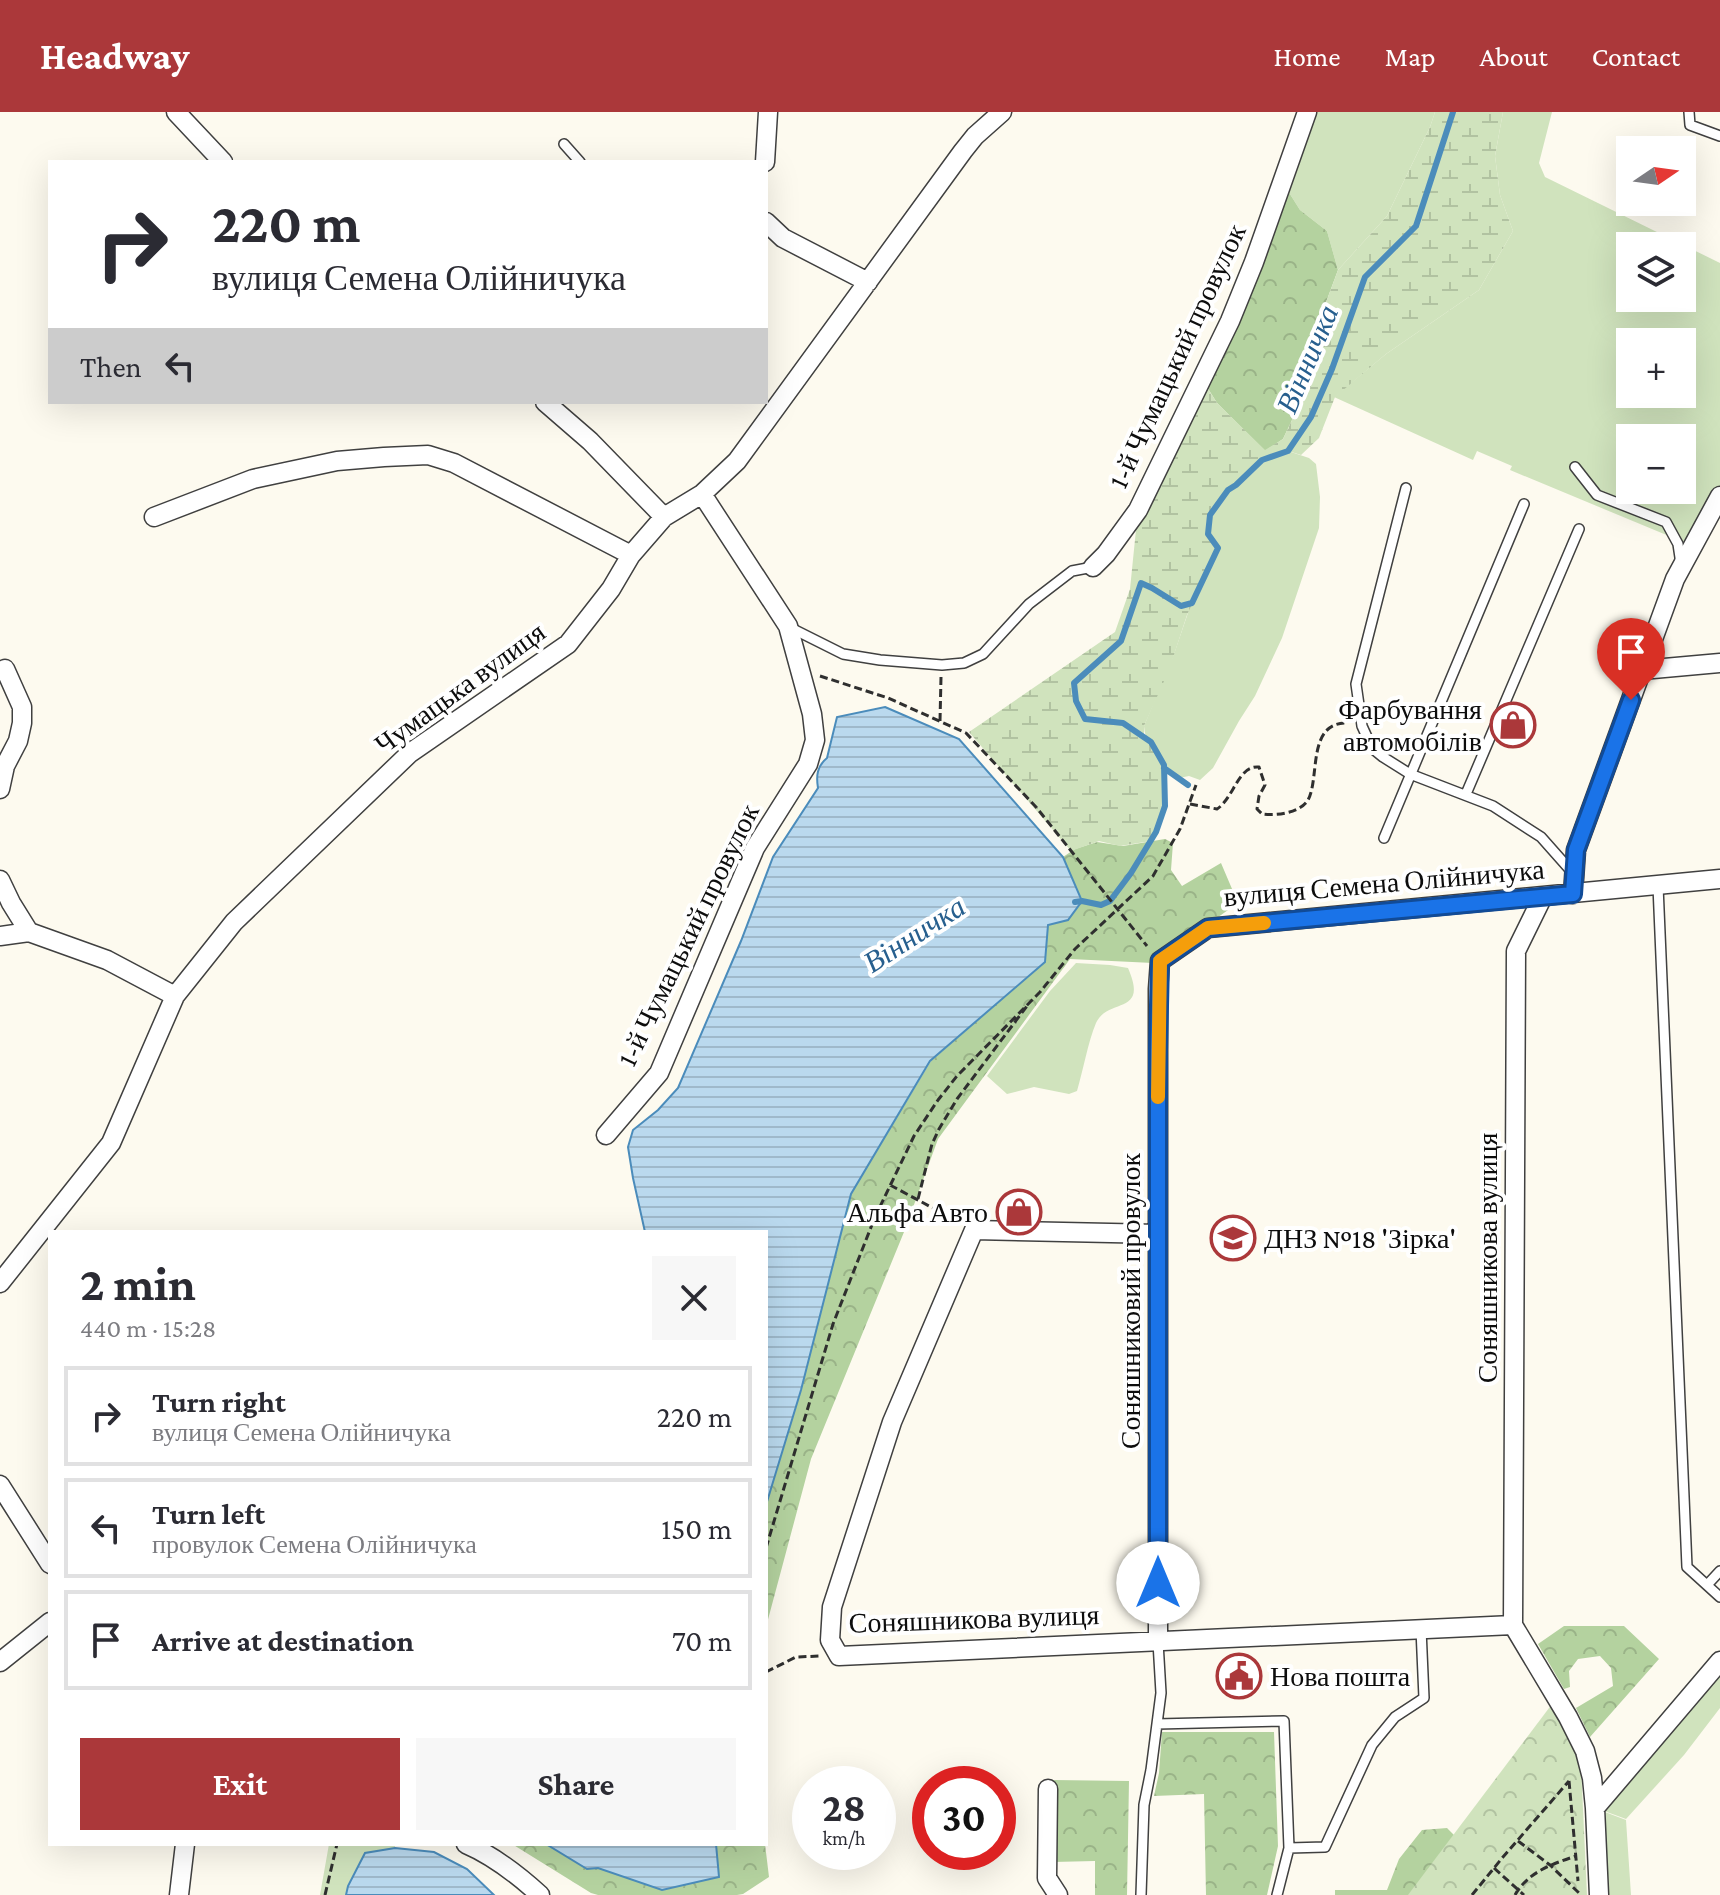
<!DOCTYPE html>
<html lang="en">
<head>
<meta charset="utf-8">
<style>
  :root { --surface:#fff; --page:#f7f7f7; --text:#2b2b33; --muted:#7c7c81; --line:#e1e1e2; --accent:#ab383a }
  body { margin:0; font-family:"Crimson Pro",serif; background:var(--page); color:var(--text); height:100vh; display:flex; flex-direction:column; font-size:30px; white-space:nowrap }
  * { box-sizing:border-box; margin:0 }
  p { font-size:26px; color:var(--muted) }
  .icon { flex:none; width:44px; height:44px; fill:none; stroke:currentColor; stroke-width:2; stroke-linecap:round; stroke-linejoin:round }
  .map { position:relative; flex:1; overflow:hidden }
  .sheet { position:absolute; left:48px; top:1118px; width:720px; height:616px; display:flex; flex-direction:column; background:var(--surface); border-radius:0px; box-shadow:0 8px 32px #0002 }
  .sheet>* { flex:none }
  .guide { position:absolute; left:48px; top:48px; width:720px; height:244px; border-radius:0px; box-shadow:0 8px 32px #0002; background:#fff; color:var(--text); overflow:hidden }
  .needle { width:52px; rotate:77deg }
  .controls { position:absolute; left:1616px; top:24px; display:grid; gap:16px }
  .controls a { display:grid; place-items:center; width:80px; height:80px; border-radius:0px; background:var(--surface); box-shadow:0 8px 32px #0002; font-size:40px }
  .speed { position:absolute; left:792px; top:1654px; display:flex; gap:16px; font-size:40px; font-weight:700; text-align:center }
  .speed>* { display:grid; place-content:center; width:104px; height:104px; border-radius:50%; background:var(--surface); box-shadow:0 8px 32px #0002; line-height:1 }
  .speed small { font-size:20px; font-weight:400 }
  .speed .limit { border:12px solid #d22; background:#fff; color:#111 }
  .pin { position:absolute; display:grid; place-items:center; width:68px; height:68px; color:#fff; margin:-82px -34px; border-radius:50% 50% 50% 0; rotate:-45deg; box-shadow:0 0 8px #0007 }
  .pin .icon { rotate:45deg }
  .me { position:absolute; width:88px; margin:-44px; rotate:0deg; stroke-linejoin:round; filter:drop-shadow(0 0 6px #0008) }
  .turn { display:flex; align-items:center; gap:28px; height:168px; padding:0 32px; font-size:36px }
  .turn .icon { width:104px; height:104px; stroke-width:2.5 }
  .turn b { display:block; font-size:56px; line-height:68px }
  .then { display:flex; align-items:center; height:76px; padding:0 32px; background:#0003; gap:16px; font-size:30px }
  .round { display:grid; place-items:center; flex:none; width:84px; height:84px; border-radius:0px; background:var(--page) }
  .headline { display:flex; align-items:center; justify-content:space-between; height:136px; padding:0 32px }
  h1 { font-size:48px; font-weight:700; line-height:60px }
  .cta { display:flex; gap:16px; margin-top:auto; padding:16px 32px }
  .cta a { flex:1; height:92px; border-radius:0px; background:var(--accent); color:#fff; font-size:32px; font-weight:700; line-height:92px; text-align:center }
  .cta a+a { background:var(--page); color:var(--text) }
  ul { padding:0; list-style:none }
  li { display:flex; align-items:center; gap:24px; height:100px; margin:0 16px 12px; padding:0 16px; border:4px solid var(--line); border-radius:0px }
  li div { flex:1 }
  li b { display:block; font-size:30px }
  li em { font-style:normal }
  header { display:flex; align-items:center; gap:48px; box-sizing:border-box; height:112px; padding:0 40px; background:var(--accent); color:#fff }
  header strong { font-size:38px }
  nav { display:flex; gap:44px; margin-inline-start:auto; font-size:28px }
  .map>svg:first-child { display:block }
</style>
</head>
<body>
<header>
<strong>Headway</strong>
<nav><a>Home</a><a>Map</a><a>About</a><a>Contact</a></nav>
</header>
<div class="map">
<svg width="1720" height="1783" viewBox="0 0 1720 1783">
  <defs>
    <pattern id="forest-crowns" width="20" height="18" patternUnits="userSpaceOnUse" patternTransform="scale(2)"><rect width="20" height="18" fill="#b4d29f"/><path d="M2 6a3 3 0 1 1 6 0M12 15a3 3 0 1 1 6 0" fill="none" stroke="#9ab388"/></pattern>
    <pattern id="wetland-marsh" width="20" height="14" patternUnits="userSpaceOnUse" patternTransform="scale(2)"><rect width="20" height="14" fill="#d0e3bd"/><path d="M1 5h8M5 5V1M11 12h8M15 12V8" fill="none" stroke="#b1c2a1"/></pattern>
    <pattern id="park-crowns" width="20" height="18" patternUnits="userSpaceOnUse" patternTransform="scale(2)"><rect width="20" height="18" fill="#d0e3bd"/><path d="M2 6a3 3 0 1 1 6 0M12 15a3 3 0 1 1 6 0" fill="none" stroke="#b1c2a1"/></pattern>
    <pattern id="water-rules" width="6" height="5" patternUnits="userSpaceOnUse" patternTransform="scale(2)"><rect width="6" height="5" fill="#bad9ee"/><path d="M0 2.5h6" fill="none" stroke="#9fb9cb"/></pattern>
  </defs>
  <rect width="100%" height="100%" fill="#fdfaef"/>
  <path fill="#d0e3bd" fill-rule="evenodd" d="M1307,0H1435L1430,15L1387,104L1338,158L1327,119L1300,98L1283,71Z
    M1503,0H1552L1539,51L1545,65L1720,151V384L1693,434L1510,358L1512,354L1477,339L1473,348L1334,285L1386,242L1479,178L1513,119L1500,83L1495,44ZM1630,134H1682V186H1630ZM1630,230H1682V282H1630ZM1630,326H1682V378H1630Z
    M1288,339L1309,346L1316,352L1320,385L1319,416L1282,526L1255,584L1239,609L1213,656L1200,668L1189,664L1179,666C1165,652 1145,636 1144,614L1174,542L1190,495L1208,422L1210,403L1228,378L1236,373L1262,348Z
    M1076,851L1110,853L1128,856C1149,904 1108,885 1096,911C1088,930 1083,959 1077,979L1069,982L1034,975L1007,982L987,964L1050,879Z
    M1720,1550V1596L1684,1643L1626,1707L1596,1696Z
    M1597,1697L1626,1708L1631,1783H1602Z
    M329,1732H395V1736L365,1741L348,1774L346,1783H320Z"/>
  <path fill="url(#forest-crowns)" d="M1283,71L1300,98L1327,119L1338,158L1325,193L1292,308L1283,327L1265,339L1217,291L1202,267Z
    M1165,727L1173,731L1171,758L1182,774L1221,751L1238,791L1153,851L1070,847L938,1027L904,1120L811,1347L766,1515V1393L801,1278L851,1082L931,949L1045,850L1048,813L1082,789L1063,745L1075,737L1097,730L1123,734Z
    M1564,1514H1624L1659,1547L1590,1625L1576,1596L1613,1574L1611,1556L1600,1544L1578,1547L1569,1559L1570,1575L1564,1577L1538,1532Z
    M1162,1620H1274L1278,1734L1267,1783H1206L1204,1682L1154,1684L1159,1661Z
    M1053,1668L1129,1669L1127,1783H1095V1749L1053,1750Z
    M1447,1716L1458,1727L1441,1783H1335V1778H1387L1399,1747L1422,1718Z
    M512,1732H546L587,1757L598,1756L662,1778L719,1765L716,1732H765L769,1765L743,1782L737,1783H598L591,1781Z"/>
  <path fill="url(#wetland-marsh)" d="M1435,0H1503L1495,44L1500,83L1513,119L1479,178L1386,242L1335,285L1319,326L1301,343L1288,339L1262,348L1228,378L1210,403L1208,422L1218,436L1187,503L1169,558L1144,614V624L1164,653L1165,694L1155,723L1151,729L1120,734L1099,729L1071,739L969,620L1115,520L1130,477L1138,398L1202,267L1217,291L1265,338L1283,327L1292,308L1325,193L1338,158L1387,104L1430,15Z"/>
  <path fill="url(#park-crowns)" d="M1552,1592L1576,1634L1581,1654L1587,1783H1408Z"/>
  <path fill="url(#water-rules)" stroke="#4b8cbb" stroke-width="2" d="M885,595L959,627L1063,745L1082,789L1068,808L1048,813L1045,850L930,949L851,1082L801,1278L766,1393V1120H645L633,1066L628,1035L633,1018L658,998L678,976L741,829L773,745L818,676C816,664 817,654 827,646L837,605Z
    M546,1732H716L719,1765L662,1778L598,1756L587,1757Z
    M395,1736L434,1740L467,1757L494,1783H346L348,1774L365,1741Z"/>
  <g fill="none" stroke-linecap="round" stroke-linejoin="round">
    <path stroke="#4b8cbb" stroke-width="6" d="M1164,656L1188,673
      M1075,790L1082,789L1101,793L1110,789L1131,761L1156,720L1165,694L1164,653L1151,630L1123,611L1085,607L1076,589L1074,571L1121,529L1141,471L1152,476L1181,494L1192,491L1218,436L1208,422L1210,403L1228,378L1236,373L1262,348L1288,339L1311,305L1332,257L1365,165L1416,114L1453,0"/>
    <g stroke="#404040" stroke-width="12">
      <path id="service" d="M1689,0L1690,13L1720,24
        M564,32L580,50
        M1575,355L1597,383L1666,410L1678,432L1681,452
        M1406,376L1356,572L1362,614L1372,636L1383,645L1410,662L1493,694L1541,725L1572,760
        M791,516L843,542L880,548L942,553L964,551L983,542L1029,492L1072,459L1093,455
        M1466,682L1579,417
        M1384,726L1524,392
        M1658,774L1687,1455L1720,1485
        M1707,1473L1720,1459
        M1157,1612L1284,1609L1289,1736L1277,1783
        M1289,1736L1325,1735L1372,1633L1395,1605L1424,1586L1421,1517
        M1141,1783L1144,1693L1151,1658L1161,1581L1158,1530"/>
    </g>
    <g stroke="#404040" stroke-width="21">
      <path id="minor" d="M176,0L223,50
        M765,50L768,0
        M766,110L783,126L868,170
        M545,290L590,329L664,405
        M154,405L253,367L337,349L384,345L428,343L454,351L631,443
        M1093,455L1106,442L1138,398L1230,209L1254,150L1307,0
        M1642,558L1720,551
        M0,677L5,654L18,629L22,611V595L5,557
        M0,768L11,791L29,820L107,848L175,884
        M1573,782L1576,738L1675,467L1720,384
        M0,824L29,820
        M606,1023L659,961L755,736L808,652L815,628L812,602L788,514L702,382
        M1158,1122L974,1118L892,1310L832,1495L830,1528L839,1544L1513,1513L1516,839L1543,784
        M0,1171L111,1031L175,884L234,810L410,641L568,532L611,477L631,443L664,405L702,382L737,349L963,39L975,24L1002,0
        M0,1373L50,1452
        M1513,1513L1568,1605L1585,1639L1592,1666L1595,1696
        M1158,1530V877L1160,849L1208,816L1720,767
        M0,1550L50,1510
        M1048,1677L1047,1766L1058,1783
        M466,1732C494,1744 517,1762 540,1783
        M179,1783L185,1732
        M1599,1783L1595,1696L1720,1549"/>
    </g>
    <path stroke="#2f2f2f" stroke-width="3" stroke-dasharray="8 4" stroke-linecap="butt" d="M820,564L888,586L966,621L1036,695L1147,834
      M940,609L941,565
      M1190,692L1217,697C1234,686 1238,653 1259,655L1265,673L1259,684L1257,697L1262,702C1276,704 1300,701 1308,688C1320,666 1307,611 1346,611
      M890,1073L957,1109
      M918,1087L932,1032L939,1017L957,987L1027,894
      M766,1436L833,1212L875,1105L914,1024L938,988L957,964L1040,880L1075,837L1153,764L1180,717L1196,673
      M766,1560L796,1545L820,1544
      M1569,1669L1578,1769
      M1518,1729L1550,1753L1579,1781
      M1494,1756L1524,1783
      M325,1783L337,1732
      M1472,1783L1503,1745L1569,1669
      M1515,1783C1528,1760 1552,1752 1576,1744"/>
    <use href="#service" stroke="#fff" stroke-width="9"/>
    <use href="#minor" stroke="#fff" stroke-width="18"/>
  </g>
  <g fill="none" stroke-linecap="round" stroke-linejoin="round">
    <g stroke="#114b97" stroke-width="20">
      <path id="route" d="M1158,1471V938L1160,849L1208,816L1573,782L1576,738L1631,588"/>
    </g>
    <use href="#route" stroke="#1a73e8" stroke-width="14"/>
    <path stroke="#f59e0b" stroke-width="14" d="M1158,985L1160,849L1208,816L1264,811"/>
  </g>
  <defs>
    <g id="shop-ring" transform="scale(2.3)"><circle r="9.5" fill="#fff" stroke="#ab383a" stroke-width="1.5"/><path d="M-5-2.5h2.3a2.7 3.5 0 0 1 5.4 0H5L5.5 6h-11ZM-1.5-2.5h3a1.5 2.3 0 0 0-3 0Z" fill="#ab383a"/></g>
    <g id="school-ring" transform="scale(2.3)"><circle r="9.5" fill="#fff" stroke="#ab383a" stroke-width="1.5"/><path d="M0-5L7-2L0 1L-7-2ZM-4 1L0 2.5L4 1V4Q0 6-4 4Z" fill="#ab383a"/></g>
    <g id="civic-ring" transform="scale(2.3)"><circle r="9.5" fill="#fff" stroke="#ab383a" stroke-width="1.5"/><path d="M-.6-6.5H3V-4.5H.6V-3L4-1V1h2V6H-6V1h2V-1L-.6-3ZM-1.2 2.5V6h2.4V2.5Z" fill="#ab383a"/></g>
  </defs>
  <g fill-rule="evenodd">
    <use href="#shop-ring" x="1513" y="613"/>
    <use href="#shop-ring" x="1019" y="1100"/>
    <use href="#school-ring" x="1233" y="1126"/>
    <use href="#civic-ring" x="1239" y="1564"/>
  </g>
  <g text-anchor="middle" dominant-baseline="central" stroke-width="8" stroke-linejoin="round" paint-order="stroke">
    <g font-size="28" fill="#0d0d0d" stroke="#fff">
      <text transform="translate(1177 244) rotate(-65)">1-й Чумацький провулок</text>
      <text transform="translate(460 576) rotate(-36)">Чумацька вулиця</text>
      <text transform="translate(1384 771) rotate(-5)">вулиця Семена Олійничука</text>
      <text transform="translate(688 823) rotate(-64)">1-й Чумацький провулок</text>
      <text transform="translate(1487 1146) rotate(-90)">Соняшникова вулиця</text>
      <text transform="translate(1130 1189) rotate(-90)">Соняшниковий провулок</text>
      <text transform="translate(974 1507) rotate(-2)">Соняшникова вулиця</text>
    </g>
    <g font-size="28" fill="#0d0d0d" stroke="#fff" text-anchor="end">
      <text x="1482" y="597">Фарбування<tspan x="1482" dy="32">автомобілів</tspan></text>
      <text x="988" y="1100">Альфа Авто</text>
      <text x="1264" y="1126" text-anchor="start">ДНЗ №18 'Зірка'</text>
      <text x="1270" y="1564" text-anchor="start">Нова пошта</text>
    </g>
    <g font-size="30" font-style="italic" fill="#275f8e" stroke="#fff">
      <text transform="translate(1307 247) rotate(-67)">Вінничка</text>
      <text transform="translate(914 822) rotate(-33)">Вінничка</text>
    </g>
  </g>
</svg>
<div class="controls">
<a><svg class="needle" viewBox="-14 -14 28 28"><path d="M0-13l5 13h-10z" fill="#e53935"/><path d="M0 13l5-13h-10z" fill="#7c7c81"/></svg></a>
<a><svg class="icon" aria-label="layers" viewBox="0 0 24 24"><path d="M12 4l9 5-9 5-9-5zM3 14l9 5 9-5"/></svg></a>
<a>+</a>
<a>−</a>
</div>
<div class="speed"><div>28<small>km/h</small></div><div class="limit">30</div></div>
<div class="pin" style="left:1631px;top:588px;background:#d93025"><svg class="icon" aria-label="arrive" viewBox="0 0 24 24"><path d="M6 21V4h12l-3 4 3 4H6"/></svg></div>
<svg class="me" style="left:1158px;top:1471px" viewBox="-20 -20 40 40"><circle r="19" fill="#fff"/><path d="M0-13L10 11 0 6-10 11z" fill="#1a73e8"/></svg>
<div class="guide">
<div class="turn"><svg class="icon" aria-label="right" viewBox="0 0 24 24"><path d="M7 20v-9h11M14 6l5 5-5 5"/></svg><div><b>220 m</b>вулиця Семена Олійничука</div></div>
<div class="then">Then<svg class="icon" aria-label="left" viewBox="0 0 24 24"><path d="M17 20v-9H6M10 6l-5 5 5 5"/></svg></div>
</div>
<section class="sheet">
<div class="headline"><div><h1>2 min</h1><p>440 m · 15:28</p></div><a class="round"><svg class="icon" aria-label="close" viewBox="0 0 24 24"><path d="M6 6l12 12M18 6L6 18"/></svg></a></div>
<ul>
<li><svg class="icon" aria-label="right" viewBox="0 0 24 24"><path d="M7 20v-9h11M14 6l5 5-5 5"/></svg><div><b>Turn right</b><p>вулиця Семена Олійничука</p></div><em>220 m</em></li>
<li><svg class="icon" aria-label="left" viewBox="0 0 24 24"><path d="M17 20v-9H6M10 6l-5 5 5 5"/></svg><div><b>Turn left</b><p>провулок Семена Олійничука</p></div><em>150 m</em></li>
<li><svg class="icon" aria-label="arrive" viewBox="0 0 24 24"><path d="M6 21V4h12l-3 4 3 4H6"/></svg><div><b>Arrive at destination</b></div><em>70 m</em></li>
</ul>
<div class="cta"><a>Exit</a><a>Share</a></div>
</section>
</div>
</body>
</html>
